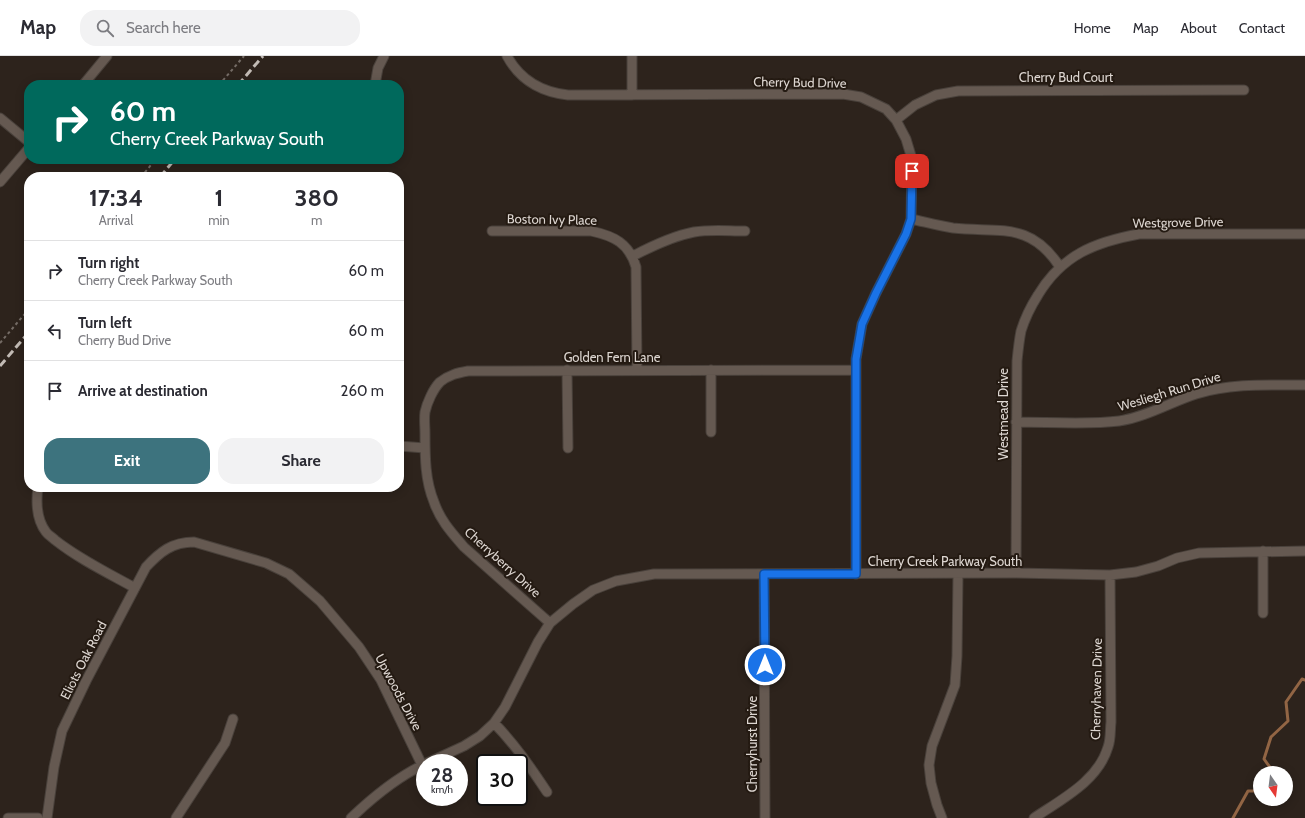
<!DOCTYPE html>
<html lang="en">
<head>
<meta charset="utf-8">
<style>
  :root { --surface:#fff; --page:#f2f2f3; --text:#2b2b33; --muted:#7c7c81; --line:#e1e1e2; --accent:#3d737e }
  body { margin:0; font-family:Cabin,sans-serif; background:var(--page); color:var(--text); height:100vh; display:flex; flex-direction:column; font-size:15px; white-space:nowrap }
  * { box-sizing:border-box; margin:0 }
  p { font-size:13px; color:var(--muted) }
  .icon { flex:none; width:22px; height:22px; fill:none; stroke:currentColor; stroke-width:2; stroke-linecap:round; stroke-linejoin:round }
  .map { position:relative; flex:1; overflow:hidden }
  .panel { position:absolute; left:24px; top:116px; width:380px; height:320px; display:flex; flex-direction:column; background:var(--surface); border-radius:16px; box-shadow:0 2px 10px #0003 }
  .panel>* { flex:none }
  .guide { position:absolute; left:24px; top:24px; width:380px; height:84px; border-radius:16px; box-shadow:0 2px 10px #0003; background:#00695c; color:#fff; overflow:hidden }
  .needle { width:26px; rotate:166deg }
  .tools { position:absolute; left:1253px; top:710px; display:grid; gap:8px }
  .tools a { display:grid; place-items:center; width:40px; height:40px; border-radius:50%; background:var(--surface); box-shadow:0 2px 10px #0003; font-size:20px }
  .speed { position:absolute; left:416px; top:698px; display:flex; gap:8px; font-size:20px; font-weight:700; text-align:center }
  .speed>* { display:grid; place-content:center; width:52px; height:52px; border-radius:50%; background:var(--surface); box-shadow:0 2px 10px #0003; line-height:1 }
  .speed small { font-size:10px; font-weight:400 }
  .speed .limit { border:2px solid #111; border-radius:6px; background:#fff; color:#111 }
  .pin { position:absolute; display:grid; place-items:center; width:34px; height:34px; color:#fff; margin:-17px; border-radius:8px; box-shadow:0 2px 6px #0006 }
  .me { position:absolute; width:44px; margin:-22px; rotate:0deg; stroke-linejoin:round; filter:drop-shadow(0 0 3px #0008) }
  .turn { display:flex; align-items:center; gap:14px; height:84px; padding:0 20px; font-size:18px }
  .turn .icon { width:52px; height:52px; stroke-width:2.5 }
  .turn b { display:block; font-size:28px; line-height:34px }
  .eta { display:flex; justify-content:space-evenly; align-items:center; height:68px; text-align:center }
  .eta b { font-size:24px; font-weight:800; line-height:28px }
  .cta { display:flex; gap:8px; margin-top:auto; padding:8px 20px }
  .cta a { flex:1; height:46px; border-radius:16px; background:var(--accent); color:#fff; font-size:16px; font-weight:800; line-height:46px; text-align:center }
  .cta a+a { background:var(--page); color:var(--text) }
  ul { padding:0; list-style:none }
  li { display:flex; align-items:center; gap:12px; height:60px; padding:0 20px; border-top:1px solid var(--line) }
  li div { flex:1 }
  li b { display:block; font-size:15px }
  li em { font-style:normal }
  header { display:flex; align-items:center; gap:24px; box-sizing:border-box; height:56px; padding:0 20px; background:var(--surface); border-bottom:1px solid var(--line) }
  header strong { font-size:19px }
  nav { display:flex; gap:22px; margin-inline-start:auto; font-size:14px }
  .search { width:280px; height:36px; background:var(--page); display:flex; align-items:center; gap:10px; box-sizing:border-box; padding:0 14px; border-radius:16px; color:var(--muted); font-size:15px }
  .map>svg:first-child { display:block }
</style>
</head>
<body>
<header>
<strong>Map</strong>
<div class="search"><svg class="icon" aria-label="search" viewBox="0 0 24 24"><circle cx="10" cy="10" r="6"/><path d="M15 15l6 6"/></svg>Search here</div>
<nav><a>Home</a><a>Map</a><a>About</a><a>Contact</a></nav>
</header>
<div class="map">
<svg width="1305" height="762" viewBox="0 0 1305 762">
  <rect width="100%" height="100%" fill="#2d231c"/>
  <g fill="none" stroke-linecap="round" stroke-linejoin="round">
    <path stroke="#926544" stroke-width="3" d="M1274,717L1264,703L1271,681L1288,665L1286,646L1302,623L1305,624
      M1233,762L1248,735H1260"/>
    <g stroke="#49413b" stroke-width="11">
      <path id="minor" d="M507,0C520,24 541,36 568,39L843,38L861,41L886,53L896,64L906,83L912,103L911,163L906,178L876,237L862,268L856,303V518
        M632,0V39
        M83,29L107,0
        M375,29L378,12L384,0
        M0,62L29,86
        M896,64L915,49L936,39L958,35L1244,34
        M0,126L29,92
        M911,163C925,166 939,170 953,172C1000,177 1030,165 1060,211
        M492,175H591C614,180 629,187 636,211L637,314
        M633,200C652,190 673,180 694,176C711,173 728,175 745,175
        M567,314L568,392
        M711,314V376
        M1016,366C1048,366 1088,369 1119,365C1146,361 1171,346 1196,338C1231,327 1269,329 1305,329
        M399,390L425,392
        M38,431C36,446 36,463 46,476C48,479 52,481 55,484C79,503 108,517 135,532
        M1263,495V557
        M1016,517L1017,305C1018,295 1019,285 1021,275C1025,262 1031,250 1038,239C1062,199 1095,186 1139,178H1305
        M764,518L765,762
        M550,567L464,491C452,477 440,464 434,446C425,424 425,401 425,377C425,370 424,363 425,356C427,347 433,333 440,326C449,319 457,317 468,315L856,314
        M494,667C514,687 531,712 547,736
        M427,707L464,690L480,680L494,667L505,651L538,586L550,567L573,548L593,534L616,525L654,518L1016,517L1110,519L1136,516L1158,510L1177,502L1199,497L1305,495
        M8,762H38
        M47,762L54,711L62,675L86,625L146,511C160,496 172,486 194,486L266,507L289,518L320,545L359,591L381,624L422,709
        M176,762L225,687L233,663
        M351,762C373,741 397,721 425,708
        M942,762L937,749L931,727L929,709L932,690L955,629L957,600L958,518
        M1034,762C1062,743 1098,725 1108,691C1111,683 1110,674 1111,666L1110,519"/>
    </g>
    <path stroke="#756c66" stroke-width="2" stroke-dasharray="3 3" stroke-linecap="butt" d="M219,29L244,0
      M141,121L156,103
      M0,287L29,253"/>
    <use href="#minor" stroke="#655951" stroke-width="9"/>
    <path stroke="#c2bbb5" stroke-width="3" stroke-dasharray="8 4" stroke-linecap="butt" d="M238,29L263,0
      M160,121L175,103
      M0,310L29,276"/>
  </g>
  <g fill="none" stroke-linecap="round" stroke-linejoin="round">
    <g stroke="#114b97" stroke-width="10">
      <path id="route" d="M765,609L764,518H856V303L862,268L876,237L906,178L911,163L912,115"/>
    </g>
    <use href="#route" stroke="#1a73e8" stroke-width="7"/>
  </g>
  <g text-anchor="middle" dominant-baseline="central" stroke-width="4" stroke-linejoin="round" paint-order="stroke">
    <g font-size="13" fill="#ddd6d1" stroke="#241a12">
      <text x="1066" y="21">Cherry Bud Court</text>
      <text transform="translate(800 26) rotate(1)">Cherry Bud Drive</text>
      <text transform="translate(552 163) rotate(1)">Boston Ivy Place</text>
      <text transform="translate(1178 166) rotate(-1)">Westgrove Drive</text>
      <text x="612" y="301">Golden Fern Lane</text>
      <text transform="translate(1169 335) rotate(-17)">Wesliegh Run Drive</text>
      <text transform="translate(1003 358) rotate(-90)">Westmead Drive</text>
      <text x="945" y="505">Cherry Creek Parkway South</text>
      <text transform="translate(503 506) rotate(42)">Cherryberry Drive</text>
      <text transform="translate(83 604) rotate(-63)">Eliots Oak Road</text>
      <text transform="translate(1096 633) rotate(-89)">Cherryhaven Drive</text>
      <text transform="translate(399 636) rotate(62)">Upwoods Drive</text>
      <text transform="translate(752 688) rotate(-90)">Cherryhurst Drive</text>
    </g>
  </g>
</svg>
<div class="tools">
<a><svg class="needle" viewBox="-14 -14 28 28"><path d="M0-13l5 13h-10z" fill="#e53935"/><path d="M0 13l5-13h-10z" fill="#7c7c81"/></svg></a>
</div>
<div class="speed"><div>28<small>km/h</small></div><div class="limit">30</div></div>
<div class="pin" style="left:912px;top:115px;background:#d93025"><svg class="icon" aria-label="arrive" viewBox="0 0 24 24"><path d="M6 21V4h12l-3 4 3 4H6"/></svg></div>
<svg class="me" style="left:765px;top:609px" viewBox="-20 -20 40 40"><circle r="17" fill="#1a73e8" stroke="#fff" stroke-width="3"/><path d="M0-11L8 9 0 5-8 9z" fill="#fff"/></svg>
<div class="guide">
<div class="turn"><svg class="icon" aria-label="right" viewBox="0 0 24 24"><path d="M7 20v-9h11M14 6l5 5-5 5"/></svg><div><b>60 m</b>Cherry Creek Parkway South</div></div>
</div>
<section class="panel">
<div class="eta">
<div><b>17:34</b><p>Arrival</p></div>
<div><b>1</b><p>min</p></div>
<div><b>380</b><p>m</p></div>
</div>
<ul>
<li><svg class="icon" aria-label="right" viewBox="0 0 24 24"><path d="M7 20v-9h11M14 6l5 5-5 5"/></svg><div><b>Turn right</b><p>Cherry Creek Parkway South</p></div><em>60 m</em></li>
<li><svg class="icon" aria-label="left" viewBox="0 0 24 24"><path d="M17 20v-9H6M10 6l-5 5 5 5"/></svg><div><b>Turn left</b><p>Cherry Bud Drive</p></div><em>60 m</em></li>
<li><svg class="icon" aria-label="arrive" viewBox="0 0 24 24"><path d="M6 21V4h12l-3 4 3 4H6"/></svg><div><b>Arrive at destination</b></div><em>260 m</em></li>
</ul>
<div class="cta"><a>Exit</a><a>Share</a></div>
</section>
</div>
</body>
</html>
